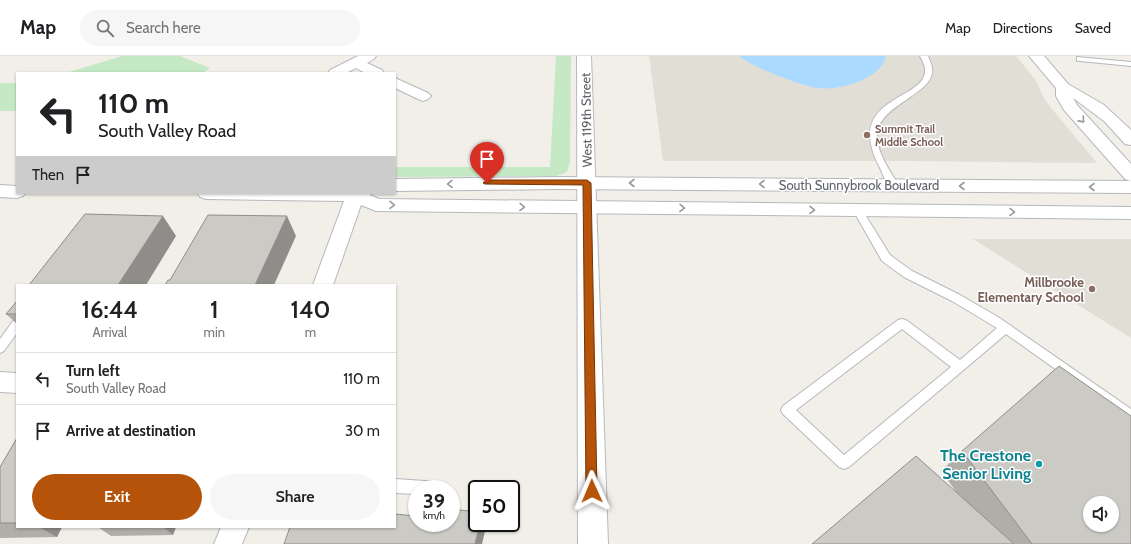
<!DOCTYPE html>
<html lang="en">
<head>
<meta charset="utf-8">
<style>
  :root { --surface:#fff; --page:#f6f6f6; --text:#202124; --muted:#757577; --line:#e0e0e0; --accent:#b45309 }
  body { margin:0; font-family:Cabin,sans-serif; background:var(--page); color:var(--text); height:100vh; display:flex; flex-direction:column; font-size:15px; white-space:nowrap }
  * { box-sizing:border-box; margin:0 }
  p { font-size:13px; color:var(--muted) }
  .icon { flex:none; width:22px; height:22px; fill:none; stroke:currentColor; stroke-width:2; stroke-linecap:round; stroke-linejoin:round }
  .map { position:relative; flex:1; overflow:hidden }
  .details { position:absolute; left:16px; top:228px; width:380px; height:244px; display:flex; flex-direction:column; background:var(--surface); border-radius:0px; box-shadow:0 1px 3px #0004 }
  .details>* { flex:none }
  .guide { position:absolute; left:16px; top:16px; width:380px; height:122px; border-radius:0px; box-shadow:0 1px 3px #0004; background:#fff; color:var(--text); overflow:hidden }
  .tools { position:absolute; left:1083px; top:440px; display:grid; gap:8px }
  .tools a { display:grid; place-items:center; width:36px; height:36px; border-radius:50%; background:var(--surface); box-shadow:0 1px 3px #0004; font-size:20px }
  .speed { position:absolute; left:408px; top:424px; display:flex; gap:8px; font-size:20px; font-weight:700; text-align:center }
  .speed>* { display:grid; place-content:center; width:52px; height:52px; border-radius:50%; background:var(--surface); box-shadow:0 1px 3px #0004; line-height:1 }
  .speed small { font-size:10px; font-weight:400 }
  .speed .limit { border:2px solid #111; border-radius:6px; background:#fff; color:#111 }
  .pin { position:absolute; display:grid; place-items:center; width:34px; height:34px; color:#fff; margin:-41px -17px; border-radius:50% 50% 50% 0; rotate:-45deg; box-shadow:0 0 4px #0007 }
  .pin .icon { rotate:45deg }
  .me { position:absolute; width:44px; margin:-22px; rotate:359deg; stroke-linejoin:round; filter:drop-shadow(0 0 3px #0008) }
  .turn { display:flex; align-items:center; gap:14px; height:84px; padding:0 16px; font-size:18px }
  .turn .icon { width:52px; height:52px; stroke-width:2.5 }
  .turn b { display:block; font-size:28px; line-height:34px }
  .then { display:flex; align-items:center; height:38px; padding:0 16px; background:#0003; gap:8px; font-size:15px }
  .eta { display:flex; justify-content:space-evenly; align-items:center; height:68px; text-align:center }
  .eta b { font-size:24px; font-weight:600; line-height:28px }
  .primary-button { display:flex; gap:8px; margin-top:auto; padding:8px 16px }
  .primary-button a { flex:1; height:46px; border-radius:24px; background:var(--accent); color:#fff; font-size:16px; font-weight:600; line-height:46px; text-align:center }
  .primary-button a+a { background:var(--page); color:var(--text) }
  ul { padding:0; list-style:none }
  li { display:flex; align-items:center; gap:12px; height:52px; padding:0 16px; border-top:1px solid var(--line) }
  li div { flex:1 }
  li b { display:block; font-size:15px }
  li em { font-style:normal }
  header { display:flex; align-items:center; gap:24px; box-sizing:border-box; height:56px; padding:0 20px; background:var(--surface); border-bottom:1px solid var(--line) }
  header strong { font-size:19px }
  nav { display:flex; gap:22px; margin-inline-start:auto; font-size:14px }
  .search { width:280px; height:36px; background:var(--page); display:flex; align-items:center; gap:10px; box-sizing:border-box; padding:0 14px; border-radius:22px; color:var(--muted); font-size:15px }
  .map>svg:first-child { display:block }
</style>
</head>
<body>
<header>
<strong>Map</strong>
<div class="search"><svg class="icon" aria-label="search" viewBox="0 0 24 24"><circle cx="10" cy="10" r="6"/><path d="M15 15l6 6"/></svg>Search here</div>
<nav><a>Map</a><a>Directions</a><a>Saved</a></nav>
</header>
<div class="map">
<svg width="1131" height="488" viewBox="0 0 1131 488">
  <rect width="100%" height="100%" fill="#f1efe8"/>
  <path fill="#e1ded6" d="M649,0H1016L1035,23L1045,44L1052,53L1097,107L905,105H663Z
    M973,183H1131V282Z"/>
  <path fill="#c5e8c5" d="M122,0H180L210,12L203,17H66Z
    M556,0H571L570,106L567,116L556,120L395,121V111H550Z
    M0,27H17V55H0Z"/>
  <path fill="#aadaff" d="M739,0H886C882,23 838,35 818,32C801,30 752,11 739,0Z"/>
  <g fill="none" stroke-linecap="round" stroke-linejoin="round">
    <g stroke="#b5b8bc" stroke-width="2">
      <path id="service" d="M920,0H928C929,4 932,8 932,12C936,38 880,47 877,78C876,96 890,114 898,129L893,132C886,130 883,118 880,112C841,38 929,46 925,12C924,8 922,4 920,0Z
        M1077,1L1131,6V10L1080,5H1077Z
        M858,151L861,152L890,199L912,215L960,239L998,261L1131,353V366L1127,364L1006,278L849,411L844,413L839,411L783,358L781,354L783,350L898,264L902,263L906,264L960,304L997,272L952,245L904,221L882,205L853,154ZM902,273L951,311L844,399L796,354Z
        M17,264V277L4,295L0,297V283L13,265Z
        M395,423L440,426L445,428L447,433H417V438L395,437Z"/>
    </g>
    <g stroke="#b5b8bc" stroke-width="2">
      <path id="minor" d="M358,0H376L374,3L367,7L382,14L384,17H365L356,12L346,17H328L330,14Z
        M1029,0H1044L1068,28L1104,49L1131,74V89L1125,88L1104,65L1073,42L1077,49L1131,108V125L1125,123L1064,54L1056,40V32Z
        M395,22L428,37L431,40L428,43L423,45L418,43L395,32Z
        M560,121L1131,125V137L560,133L395,135V123Z
        M0,129L17,130V137H25L23,140L17,142L0,141Z
        M197,137H371L370,139L379,143L1131,151V163L376,155L361,149L333,229H313L344,145L206,143L200,141Z
        M0,316L17,317V337L0,336Z
        M221,471H249L242,488H214Z"/>
    </g>
    <g stroke="#b6babf" stroke-width="2">
      <path id="secondary" d="M577,0H591L608,488H578Z"/>
    </g>
    <use href="#service" fill="#fff" fill-rule="evenodd"/>
    <use href="#minor" fill="#fff" fill-rule="evenodd"/>
    <use href="#secondary" fill="#fff" fill-rule="evenodd"/>
  </g>
  <path fill="#afaea9" d="M17,245V268L6,258Z
    M17,382V471H62L57,481L0,482V411Z
    M962,395L1131,488H812L957,437L941,415Z
    M98,471H176L173,479L111,480Z"/>
  <path fill="#8f8d8a" d="M163,160L176,180L146,229H118Z
    M287,160L296,180L274,229H255Z
    M480,467H485L486,471L482,488H475Z
    M39,471H62L57,481Z
    M163,471H176L173,479Z"/>
  <path fill="#cccac5" stroke="#8f8d8a" fill-rule="evenodd" d="M85,158L163,160L118,229H29Z
    M208,159L287,160L255,229H165L168,224H170Z
    M17,245V258H6Z
    M1059,310L1131,360V488H1032L962,395ZM1090,447H1112V469H1090Z
    M17,382V467H0V411Z
    M916,400L1014,488H812Z
    M451,453L477,456V467H480L475,488H284L290,471H395V458L416,460L417,457V467H451Z"/>
  <defs><path id="oneway-chevron" d="M-2-3.5L2.5 0L-2 3.5" fill="none" stroke-width="1.6" stroke-linecap="round" stroke-linejoin="round"/></defs>
  <g stroke="#979a9d">
    <use href="#oneway-chevron" transform="translate(1082 64) rotate(48)"/>
    <use href="#oneway-chevron" transform="translate(632 127) rotate(180)"/>
    <use href="#oneway-chevron" transform="translate(450 128) rotate(178)"/>
    <use href="#oneway-chevron" transform="translate(762 128) rotate(-180)"/>
    <use href="#oneway-chevron" transform="translate(962 130) rotate(-180)"/>
    <use href="#oneway-chevron" transform="translate(1092 131) rotate(-180)"/>
    <use href="#oneway-chevron" transform="translate(392 149) rotate(1)"/>
    <use href="#oneway-chevron" transform="translate(522 151) rotate(1)"/>
    <use href="#oneway-chevron" transform="translate(682 152) rotate(1)"/>
    <use href="#oneway-chevron" transform="translate(812 154) rotate(1)"/>
    <use href="#oneway-chevron" transform="translate(1012 156) rotate(1)"/>
  </g>
  <path fill="#b45309" stroke="#753606" d="M487,124H587L591,127L597,435L596,439L592,441L588,439L586,435L583,129L485,128L483,127Z"/>
  <g fill="#8d6e63" stroke="#fff" stroke-width="1.5">
    <circle cx="867" cy="79" r="4"/>
    <circle cx="1092" cy="233" r="4"/>
  </g>
  <circle fill="#0f9aa8" stroke="#fff" stroke-width="1.5" cx="1039" cy="408" r="4"/>
  <g text-anchor="middle" dominant-baseline="central" stroke-width="3" stroke-linejoin="round" paint-order="stroke">
    <g font-size="11" font-weight="bold" fill="#785e54" stroke="#fff" text-anchor="start">
      <text x="875" y="73">Summit Trail<tspan x="875" dy="13">Middle School</tspan></text>
    </g>
    <g font-size="13" fill="#5f6368" stroke="#fff">
      <text transform="translate(586 64) rotate(-91)">West 119th Street</text>
      <text x="859" y="129">South Sunnybrook Boulevard</text>
    </g>
    <g font-size="13" font-weight="bold" fill="#785e54" stroke="#fff" text-anchor="end">
      <text x="1084" y="226">Millbrooke<tspan x="1084" dy="15">Elementary School</tspan></text>
    </g>
    <g font-size="16" font-weight="bold" fill="#0d838f" stroke="#fff" text-anchor="end">
      <text x="1031" y="399">The Crestone<tspan x="1031" dy="18">Senior Living</tspan></text>
    </g>
  </g>
</svg>
<div class="tools">
<a><svg class="icon" aria-label="sound" viewBox="0 0 24 24"><path d="M4 9h4l5-4v14l-5-4H4zM17 9q2 3 0 6"/></svg></a>
</div>
<div class="speed"><div>39<small>km/h</small></div><div class="limit">50</div></div>
<div class="pin" style="left:487px;top:127px;background:#d93025"><svg class="icon" aria-label="arrive" viewBox="0 0 24 24"><path d="M6 21V4h12l-3 4 3 4H6"/></svg></div>
<svg class="me" style="left:592px;top:435px" viewBox="-20 -20 40 40"><path d="M0-17L14 15 0 8-14 15z" fill="#b45309" stroke="#fff" stroke-width="4"/></svg>
<div class="guide">
<div class="turn"><svg class="icon" aria-label="left" viewBox="0 0 24 24"><path d="M17 20v-9H6M10 6l-5 5 5 5"/></svg><div><b>110 m</b>South Valley Road</div></div>
<div class="then">Then<svg class="icon" aria-label="arrive" viewBox="0 0 24 24"><path d="M6 21V4h12l-3 4 3 4H6"/></svg></div>
</div>
<section class="details">
<div class="eta">
<div><b>16:44</b><p>Arrival</p></div>
<div><b>1</b><p>min</p></div>
<div><b>140</b><p>m</p></div>
</div>
<ul>
<li><svg class="icon" aria-label="left" viewBox="0 0 24 24"><path d="M17 20v-9H6M10 6l-5 5 5 5"/></svg><div><b>Turn left</b><p>South Valley Road</p></div><em>110 m</em></li>
<li><svg class="icon" aria-label="arrive" viewBox="0 0 24 24"><path d="M6 21V4h12l-3 4 3 4H6"/></svg><div><b>Arrive at destination</b></div><em>30 m</em></li>
</ul>
<div class="primary-button"><a>Exit</a><a>Share</a></div>
</section>
</div>
</body>
</html>
